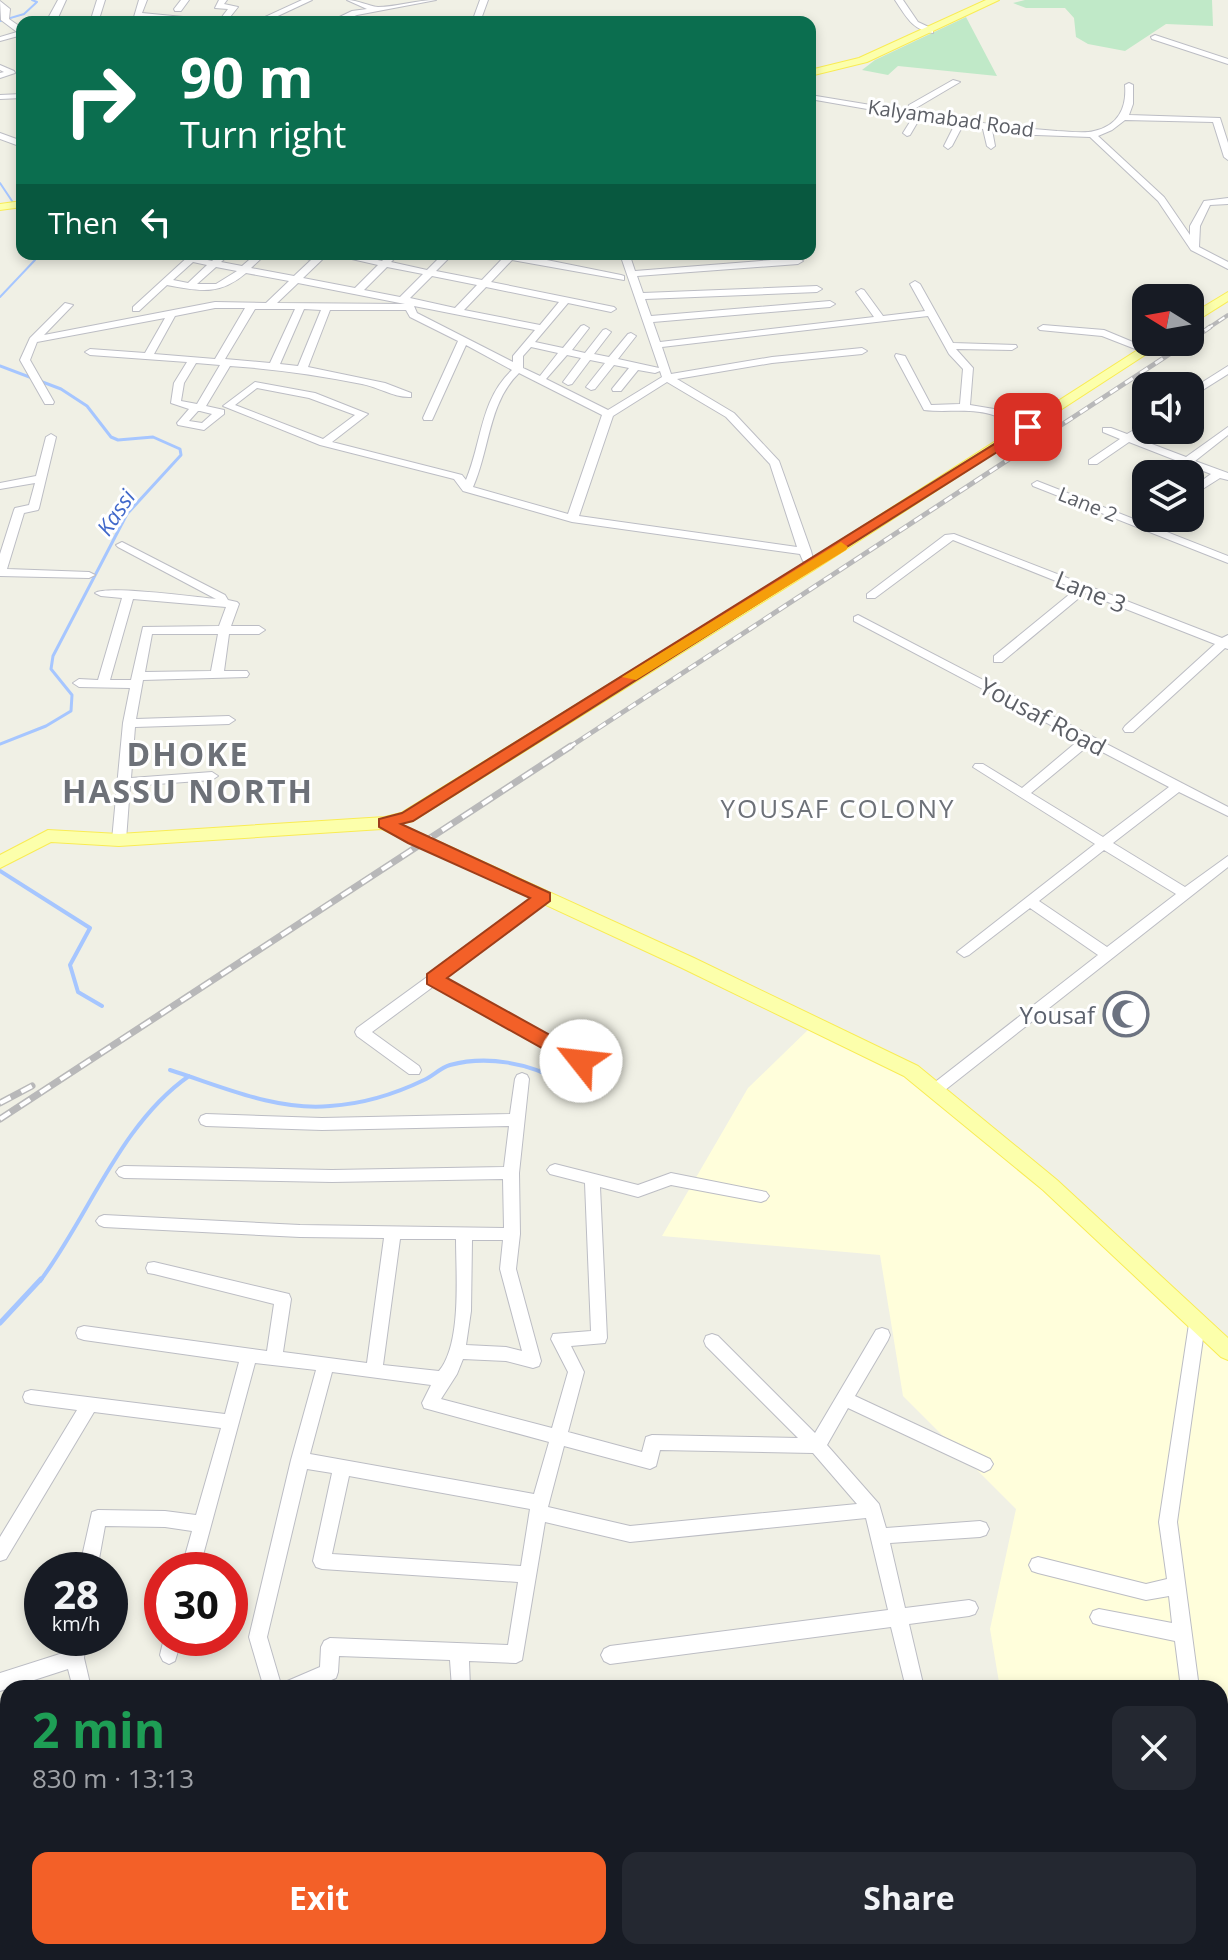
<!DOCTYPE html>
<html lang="en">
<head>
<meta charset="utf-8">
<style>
  :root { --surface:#171b24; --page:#242831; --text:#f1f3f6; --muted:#9ea1a6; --accent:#f36028 }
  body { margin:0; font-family:"Open Sans",sans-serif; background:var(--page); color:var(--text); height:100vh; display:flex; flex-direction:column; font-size:30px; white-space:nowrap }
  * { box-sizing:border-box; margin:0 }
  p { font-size:26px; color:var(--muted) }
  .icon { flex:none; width:44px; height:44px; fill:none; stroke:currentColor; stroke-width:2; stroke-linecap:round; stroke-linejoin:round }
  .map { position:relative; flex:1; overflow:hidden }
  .drawer { position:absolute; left:0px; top:1680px; width:1228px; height:280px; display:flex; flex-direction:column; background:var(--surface); border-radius:24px 24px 0 0; box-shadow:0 4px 12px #0003 }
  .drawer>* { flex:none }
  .guide { position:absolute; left:16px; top:16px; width:800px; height:244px; border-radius:16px; box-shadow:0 4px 12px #0003; background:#0b6e4f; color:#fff; overflow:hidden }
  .needle { width:52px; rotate:281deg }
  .controls { position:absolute; left:1132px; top:284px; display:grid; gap:16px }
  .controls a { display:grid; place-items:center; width:72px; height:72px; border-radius:16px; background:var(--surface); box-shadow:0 4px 12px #0003; font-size:40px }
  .speed { position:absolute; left:24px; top:1552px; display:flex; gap:16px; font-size:40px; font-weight:700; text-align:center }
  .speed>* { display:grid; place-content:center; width:104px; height:104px; border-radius:50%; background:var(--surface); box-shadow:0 4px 12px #0003; line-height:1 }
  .speed small { font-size:20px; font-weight:400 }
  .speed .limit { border:12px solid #d22; background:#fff; color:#111 }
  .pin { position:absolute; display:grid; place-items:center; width:68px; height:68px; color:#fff; margin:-34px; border-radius:16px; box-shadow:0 4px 12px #0006 }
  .me { position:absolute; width:88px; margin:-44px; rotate:299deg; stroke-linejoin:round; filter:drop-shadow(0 0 6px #0008) }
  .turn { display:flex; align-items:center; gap:28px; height:168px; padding:0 32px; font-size:36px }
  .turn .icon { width:104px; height:104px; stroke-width:2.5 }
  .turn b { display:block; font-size:56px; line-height:68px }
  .then { display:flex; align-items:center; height:76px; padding:0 32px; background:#0003; gap:16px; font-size:30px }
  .round { display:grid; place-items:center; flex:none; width:84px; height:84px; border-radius:16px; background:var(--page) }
  .overview { display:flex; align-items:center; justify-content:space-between; height:136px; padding:0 32px }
  h1 { font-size:48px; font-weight:700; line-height:60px; color:#1e9e55 }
  .cta { display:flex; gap:16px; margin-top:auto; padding:16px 32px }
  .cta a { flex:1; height:92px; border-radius:16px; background:var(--accent); color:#fff; font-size:32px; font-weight:700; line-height:92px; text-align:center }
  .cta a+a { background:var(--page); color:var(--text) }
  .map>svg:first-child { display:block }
</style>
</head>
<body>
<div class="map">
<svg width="1228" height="1960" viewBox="0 0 1228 1960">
  <rect width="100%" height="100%" fill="#f0f0e5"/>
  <path fill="#fffedb" d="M814,1024L911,1071L1228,1352V1784L1220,1807V1688H1000L990,1629L1016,1509L903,1396L880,1255L662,1236L748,1088Z"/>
  <path fill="#c0e9c8" d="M1025,0H1212L1213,26L1166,24L1125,51L1088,44L1076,37L1074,18L1065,8H1026L1013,3Z
    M966,17L997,76L898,66L888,75L862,70L875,60Z"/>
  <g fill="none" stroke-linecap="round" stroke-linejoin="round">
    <path stroke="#a6c6ff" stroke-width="2" d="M0,21L24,14L37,2L32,0
      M0,183L22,216
      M0,297L35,260L34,254"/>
    <path stroke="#a6c6ff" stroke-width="3" d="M0,366L61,389L87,406L111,437L118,440L153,437L180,449L181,455L127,514L53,656L51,669L72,695L71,711L46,726L0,744"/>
    <path stroke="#a6c6ff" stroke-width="4" d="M0,871L90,928L70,965L78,992L102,1006
      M170,1070C221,1086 275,1111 330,1106C361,1104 395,1094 424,1080C433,1076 440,1068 450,1065C487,1055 530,1063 562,1082
      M40,1281C89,1216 120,1124 189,1076"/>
    <path stroke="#a6c6ff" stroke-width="5" d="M0,1323L41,1279"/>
    <g stroke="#bcbdc4" stroke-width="2">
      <path id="minor" d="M58,0H66L56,22H46Z
        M97,0H105L100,16L96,18L92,16Z
        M139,0H147L142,13L214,20L218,22H188L134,17Z
        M181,0H189L181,11H175L174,9Z
        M219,0H227L224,4L238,7L226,22H218L228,9L215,8Z
        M302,0H312L265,22H254Z
        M347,0C358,0 368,6 378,7C396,7 417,0 436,0L357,15L340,22H329L352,11L367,9Z
        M480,0H488L480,22H472Z
        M895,0H903L918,22L933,29V33C912,30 906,16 895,0Z
        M0,1L10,9L9,19L22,28V35L0,41V37L17,32L1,20Z
        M1155,35L1228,59V64L1152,39L1151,37Z
        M0,65L14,71L15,73L0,78V73L4,72L0,70Z
        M953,80L960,82L916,108L914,112C962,120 1008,128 1057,131C1068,131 1083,134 1094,131C1118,126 1127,108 1125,85L1129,83L1133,85V104L1129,115L1220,118L1228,143V160L1224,157L1213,122L1125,120L1112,130L1098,136L1164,197L1190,235V226L1204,201L1228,198V204L1210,205L1200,226L1199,247L1228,262V269L1191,250L1158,201L1090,137L1011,134L992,130L995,146L991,149L987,146L983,129L963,125L952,146L948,149L944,146L955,124L920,118L910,135L907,136L903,133L913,117L810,99V95L907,111L909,105Z
        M22,94V98L0,99V95Z
        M0,133L22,141V147L0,139Z
        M191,254H199L198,258L212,261L220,254H230L221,262L242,266L256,254H266L251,268L294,276L311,260L289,254H328L303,278L355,288L378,265L330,254H349L382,261L389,254H399L391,262L427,270L443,254H453L436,271L482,280L503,258L491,254H517L621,275L624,276V280L512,260L491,282L614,307L616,309L611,312L568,303L535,342L563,348L581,326L584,325L589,328L572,350L585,353L603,330L606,329L611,332L594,354L609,357L628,334L631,333L636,336L618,359L659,368L620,254H668L663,257L631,259L635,271L798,258L803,261L798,264L637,276L643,293L817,286L822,289L817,292L645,299L651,316L830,301L835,304L830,307L653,322L660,342L874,317L856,292L861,289L864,290L883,316L925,311L910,284L915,281L920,284L953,343L1016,345L1017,347L1012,350L956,349L973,368L970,405L1000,410L1033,427L1032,429C1019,430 1008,420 996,416C972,407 948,413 924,410L895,356L896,354L905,356L931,405L960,404L963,369L949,354L928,316L662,347L671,374L772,357L862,348L867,351L862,354L772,363L677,379L734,413L779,461L811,551L813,559L807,562L803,561L800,554L572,522L463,491L454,479L320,445L223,406L255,382L315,393L368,414L332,442L462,475L466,480C482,442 480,400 512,370L466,345L433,418L432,420H424L423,418L458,341L410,317L406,310H330L308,367L385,383L411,393V397C395,398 378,387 362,384C318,375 275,369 230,366L206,406L224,410V414L204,430L178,425L177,423L189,409L171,403L174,383L187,362L90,355L85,352L90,349L145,353L165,318L37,342L30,360L54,402L53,404H45L20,360L30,338L65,303L73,305L44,335L215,302L266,303L289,281L246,273C219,296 200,291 167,285L139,311H133V307ZM193,262L207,265L188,283L173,280ZM216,267L237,271L216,284H197ZM387,267L423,274L400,297L364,290ZM432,276L477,285L455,308L410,298ZM298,283L405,304L277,303ZM486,287L559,302L540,325L464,310ZM414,306L535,330L513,356V362L417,313ZM215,308H245L215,359L154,354L175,316ZM255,309H295L270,363L225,359ZM304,309L321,310L298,366L280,364ZM531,347L558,353L540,376L523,368V356ZM567,355L581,358L563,382L568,385L572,384L590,360L605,363L586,387L591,390L595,389L614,365L629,368L612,389L613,391H621L638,370L655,373L660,371L662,377L608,410L546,379ZM196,363L220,365L197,404L181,401L184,383ZM519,373L602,415L568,514L473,487C490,449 488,403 519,373ZM667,382L726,417L770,464L797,547L579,516L613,416ZM257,388L309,398L355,415L323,439L235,405ZM198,411H200L212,414L202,423L189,421Z
        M1043,325L1104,330L1152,350L1143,352L1102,336L1040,330L1038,328Z
        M1228,366V374L1190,398V390Z
        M1146,423L1147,430L1136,438L1186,457L1228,427V435L1195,461L1228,473V480L1220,478L1190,497V489L1211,474L1129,442L1097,464H1089V460L1120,439L1103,432V428H1111L1127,434Z
        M51,434L56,437L39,508L38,510L24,513L7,569L89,572L95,575L89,578L0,576V554L14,510L15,508L29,505L35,483L0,489V483L36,476L46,437Z
        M1037,481L1228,556V563L1033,486L1032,484Z
        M954,534L1222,638L1228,635V649L1225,648L1133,732H1125L1123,729L1125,726L1215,644L1085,593L1002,662H994V656L1076,589L953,540L875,598H867V594L945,535Z
        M122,542L225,595L228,600L237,602L239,604L231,626H259L265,630L259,634H229L224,671H247L249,674L247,677L143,680L136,719L229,716L235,720L229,724L135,727L131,778L212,772L218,776L212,780L130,786L126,840L119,844L112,840L123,723L130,688L79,687L73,683L79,679L98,680L122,598L101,596L95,593C107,585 195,597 216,599L118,547L116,545ZM133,599L226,607L219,626L143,627L131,680H110ZM152,634H218L211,671L145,672Z
        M858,615L1228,807V816L1179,792L1113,843L1185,887L1228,856V867L940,1094H930L928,1090L930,1086L1098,955L1030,908L969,955L964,957L957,952L1095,844L973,767L975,764H983L1022,788L1079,740L854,621V617ZM1089,745L1169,787L1103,837L1031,793ZM1104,850L1176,894L1107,947L1039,901Z
        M544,892L551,897L549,900L444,978L586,1057L588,1061L586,1065H576L434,986L372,1032L419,1066L421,1070L419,1074H409L357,1036L355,1032L357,1028Z
        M522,1073L527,1075L529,1079L519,1173L520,1234L516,1269L541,1361L539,1366L533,1368L506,1361L463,1359L457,1374L441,1399L552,1428L568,1372L551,1339L553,1334L591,1331L585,1183L550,1174L547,1170L550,1166L555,1164L638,1185L671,1173L766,1192L769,1196L766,1200L761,1202L671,1185L638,1197L600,1187L607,1338L605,1343L571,1346L584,1372L568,1432L642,1452L646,1437L652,1435L798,1438L706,1346L704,1341L706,1336L712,1334L718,1336L815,1433L876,1330L882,1328L888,1330L890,1335L888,1340L855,1396L990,1459L993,1464L990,1469L984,1472L978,1469L848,1408L827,1445L879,1504L886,1528L980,1521L986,1523L989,1529L986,1535L980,1537L890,1543L905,1608L969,1600L975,1602L978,1608L975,1614L969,1616L909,1624L924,1688H906L891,1627L610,1664L604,1661L601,1655L604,1649L610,1646L888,1610L866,1518L630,1542L545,1522L522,1660L516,1663L469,1661L470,1688H452L450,1660L339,1656L338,1672L336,1678L313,1688H283L285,1682L320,1667L321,1647L324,1641L330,1638L508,1645L518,1582L322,1569L316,1567L313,1561L332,1473L307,1469L267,1637L282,1688H264L249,1637L291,1460L316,1370L255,1363L199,1570H181L192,1531L165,1527L105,1526L97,1570H79L92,1512L98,1510L165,1511L196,1515L221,1428L94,1412L6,1559L0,1561V1537L77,1410L31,1404L25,1402L23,1397L25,1392L31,1390L225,1414L239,1362L84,1340L78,1338L76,1333L78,1328L84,1326L267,1351L274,1304L154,1274L148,1273L146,1268L148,1263L154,1262L289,1294L291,1299L283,1352L367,1363L384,1238L300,1237L104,1227L99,1225L96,1221L99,1217L104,1215L300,1225L504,1228L503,1179L332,1182L124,1178L119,1176L116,1172L119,1168L124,1166L332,1170L504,1167L509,1126L322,1130L206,1126L201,1124L199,1120L201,1116L206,1114L322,1118L510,1114L515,1079L517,1075ZM400,1239H456C456,1275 462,1343 439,1371L383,1365ZM472,1240H503L500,1269L522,1351L506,1347L466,1345L471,1311ZM332,1372L431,1385L422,1403L424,1408L549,1442L534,1494L310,1454ZM564,1446L650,1469L656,1466L660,1450L813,1453L857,1504L630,1526L548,1507ZM349,1476L530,1509L521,1566L332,1554Z
        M1197,1317L1203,1319L1205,1324L1177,1522L1199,1688H1181L1175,1641L1099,1625L1093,1623L1090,1617L1093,1611L1099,1609L1172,1623L1169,1596L1146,1600L1038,1573L1032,1571L1029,1565L1032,1559L1038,1557L1146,1584L1167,1579L1159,1522L1189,1324L1191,1319Z
        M68,1638H86L84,1658L91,1688H73L68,1669L0,1691V1673L66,1652Z
        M164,1638H182L175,1661L169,1664L163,1661L160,1655Z
        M8,1772V1790L0,1793V1775Z
        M1220,1830L1228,1831V1851L1220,1850Z
        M8,1909V1929L0,1932V1912Z
        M390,1952H410V1960H390Z
        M785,1952H873L868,1960H780Z
        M964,1952H984L986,1960H966Z
        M1200,1952H1220L1223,1960H1203Z"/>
    </g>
    <g stroke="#f9ec54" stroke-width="2">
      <path id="major" d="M986,0H999L867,62L810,76V70L859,58Z
        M22,201V207L0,210V204Z
        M1228,292V301L1190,325V315Z
        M1150,342H1165L814,570L413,821L400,824L694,958L918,1066L1057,1180L1228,1338V1360L1221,1357L1043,1190L904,1076L682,968L382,829L119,846L51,842L0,868V855L48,830L119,834L385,817L401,813L804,564Z"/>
    </g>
    <use href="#minor" fill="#fff" fill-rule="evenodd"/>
    <use href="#major" fill="#fcffab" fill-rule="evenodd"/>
    <g stroke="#b8b8b9" stroke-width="4">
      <path id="rail-far2" d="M1207,329L1228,315"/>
    </g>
    <g stroke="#b8b8b9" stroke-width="5">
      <path id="rail-far1" d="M1190,341L1210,327
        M568,748L1188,342"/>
    </g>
    <g stroke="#b8b8b9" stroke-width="7">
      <path id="rail" d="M0,1103L32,1086
        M0,1119L571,746"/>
    </g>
    <use href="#rail-far2" stroke="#fff" stroke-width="2" stroke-dasharray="7" stroke-linecap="butt"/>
    <use href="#rail-far1" stroke="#fff" stroke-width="3" stroke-dasharray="9" stroke-linecap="butt"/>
    <use href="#rail" stroke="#fff" stroke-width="4" stroke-dasharray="12" stroke-linecap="butt"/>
  </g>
  <path fill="#f36028" stroke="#9e3e1a" stroke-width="2" d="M1028,423L1032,424V430L413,821L401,824L550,893V901L447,978L588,1056V1066H574L427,984V974L530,898L408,843L379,827V819L402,813Z"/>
  <path fill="#f59e0b" d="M841,542L848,547L846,550L636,680L622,677Z"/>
  <defs>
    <g id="mosque-ring" transform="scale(2.3)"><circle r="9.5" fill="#fff" stroke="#6b7280" stroke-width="1.5"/><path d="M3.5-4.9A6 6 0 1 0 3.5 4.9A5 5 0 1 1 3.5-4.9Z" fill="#6b7280"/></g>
  </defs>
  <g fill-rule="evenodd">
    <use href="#mosque-ring" x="1126" y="1014"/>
  </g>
  <g text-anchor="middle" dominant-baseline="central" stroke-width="6" stroke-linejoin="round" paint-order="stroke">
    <g font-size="20" fill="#5c5f66" stroke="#fff">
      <text transform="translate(951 118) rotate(8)">Kalyamabad Road</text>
      <text transform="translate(1088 504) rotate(22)">Lane 2</text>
    </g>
    <g font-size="22" font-style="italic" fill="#4068ca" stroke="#fff">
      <text transform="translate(115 512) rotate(-56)">Kassi</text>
    </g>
    <g font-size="24" fill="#5c5f66" stroke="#fff">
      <text transform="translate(1091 591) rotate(22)">Lane 3</text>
      <text transform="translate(1043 716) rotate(28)">Yousaf Road</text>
    </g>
    <g font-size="24" fill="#5b616d" stroke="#fff" text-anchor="end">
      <text x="1095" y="1014">Yousaf</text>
    </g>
    <g font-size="26" letter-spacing="2" fill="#6d7178" stroke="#fff">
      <text x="838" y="808">YOUSAF COLONY</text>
    </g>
    <g font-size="32" font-weight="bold" letter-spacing="2" fill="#6d7178" stroke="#fff">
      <text x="188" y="753">DHOKE<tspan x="188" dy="37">HASSU NORTH</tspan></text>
    </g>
  </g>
</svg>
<div class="controls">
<a><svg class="needle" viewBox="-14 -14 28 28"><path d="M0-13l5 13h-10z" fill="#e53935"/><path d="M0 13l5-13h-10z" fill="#9ea1a6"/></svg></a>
<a><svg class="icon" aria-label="sound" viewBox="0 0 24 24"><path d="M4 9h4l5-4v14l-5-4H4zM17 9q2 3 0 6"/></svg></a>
<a><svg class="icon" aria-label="layers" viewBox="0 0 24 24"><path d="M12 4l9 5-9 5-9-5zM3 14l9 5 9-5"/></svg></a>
</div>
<div class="speed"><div>28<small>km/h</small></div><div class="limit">30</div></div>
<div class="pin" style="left:1028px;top:427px;background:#d93025"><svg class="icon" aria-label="arrive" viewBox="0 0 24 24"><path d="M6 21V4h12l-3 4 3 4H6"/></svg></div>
<svg class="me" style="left:581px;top:1061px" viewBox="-20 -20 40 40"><circle r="19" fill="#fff"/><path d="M0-13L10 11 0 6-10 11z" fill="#f36028"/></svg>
<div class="guide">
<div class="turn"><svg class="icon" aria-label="right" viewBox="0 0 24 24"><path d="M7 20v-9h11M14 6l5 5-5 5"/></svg><div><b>90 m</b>Turn right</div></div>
<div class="then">Then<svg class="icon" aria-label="left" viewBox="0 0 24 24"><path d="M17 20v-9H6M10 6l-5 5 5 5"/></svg></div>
</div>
<section class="drawer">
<div class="overview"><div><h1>2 min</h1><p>830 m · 13:13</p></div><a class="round"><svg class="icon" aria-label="close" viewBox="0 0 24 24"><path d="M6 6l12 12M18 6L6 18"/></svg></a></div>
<div class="cta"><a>Exit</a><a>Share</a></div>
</section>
</div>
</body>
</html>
